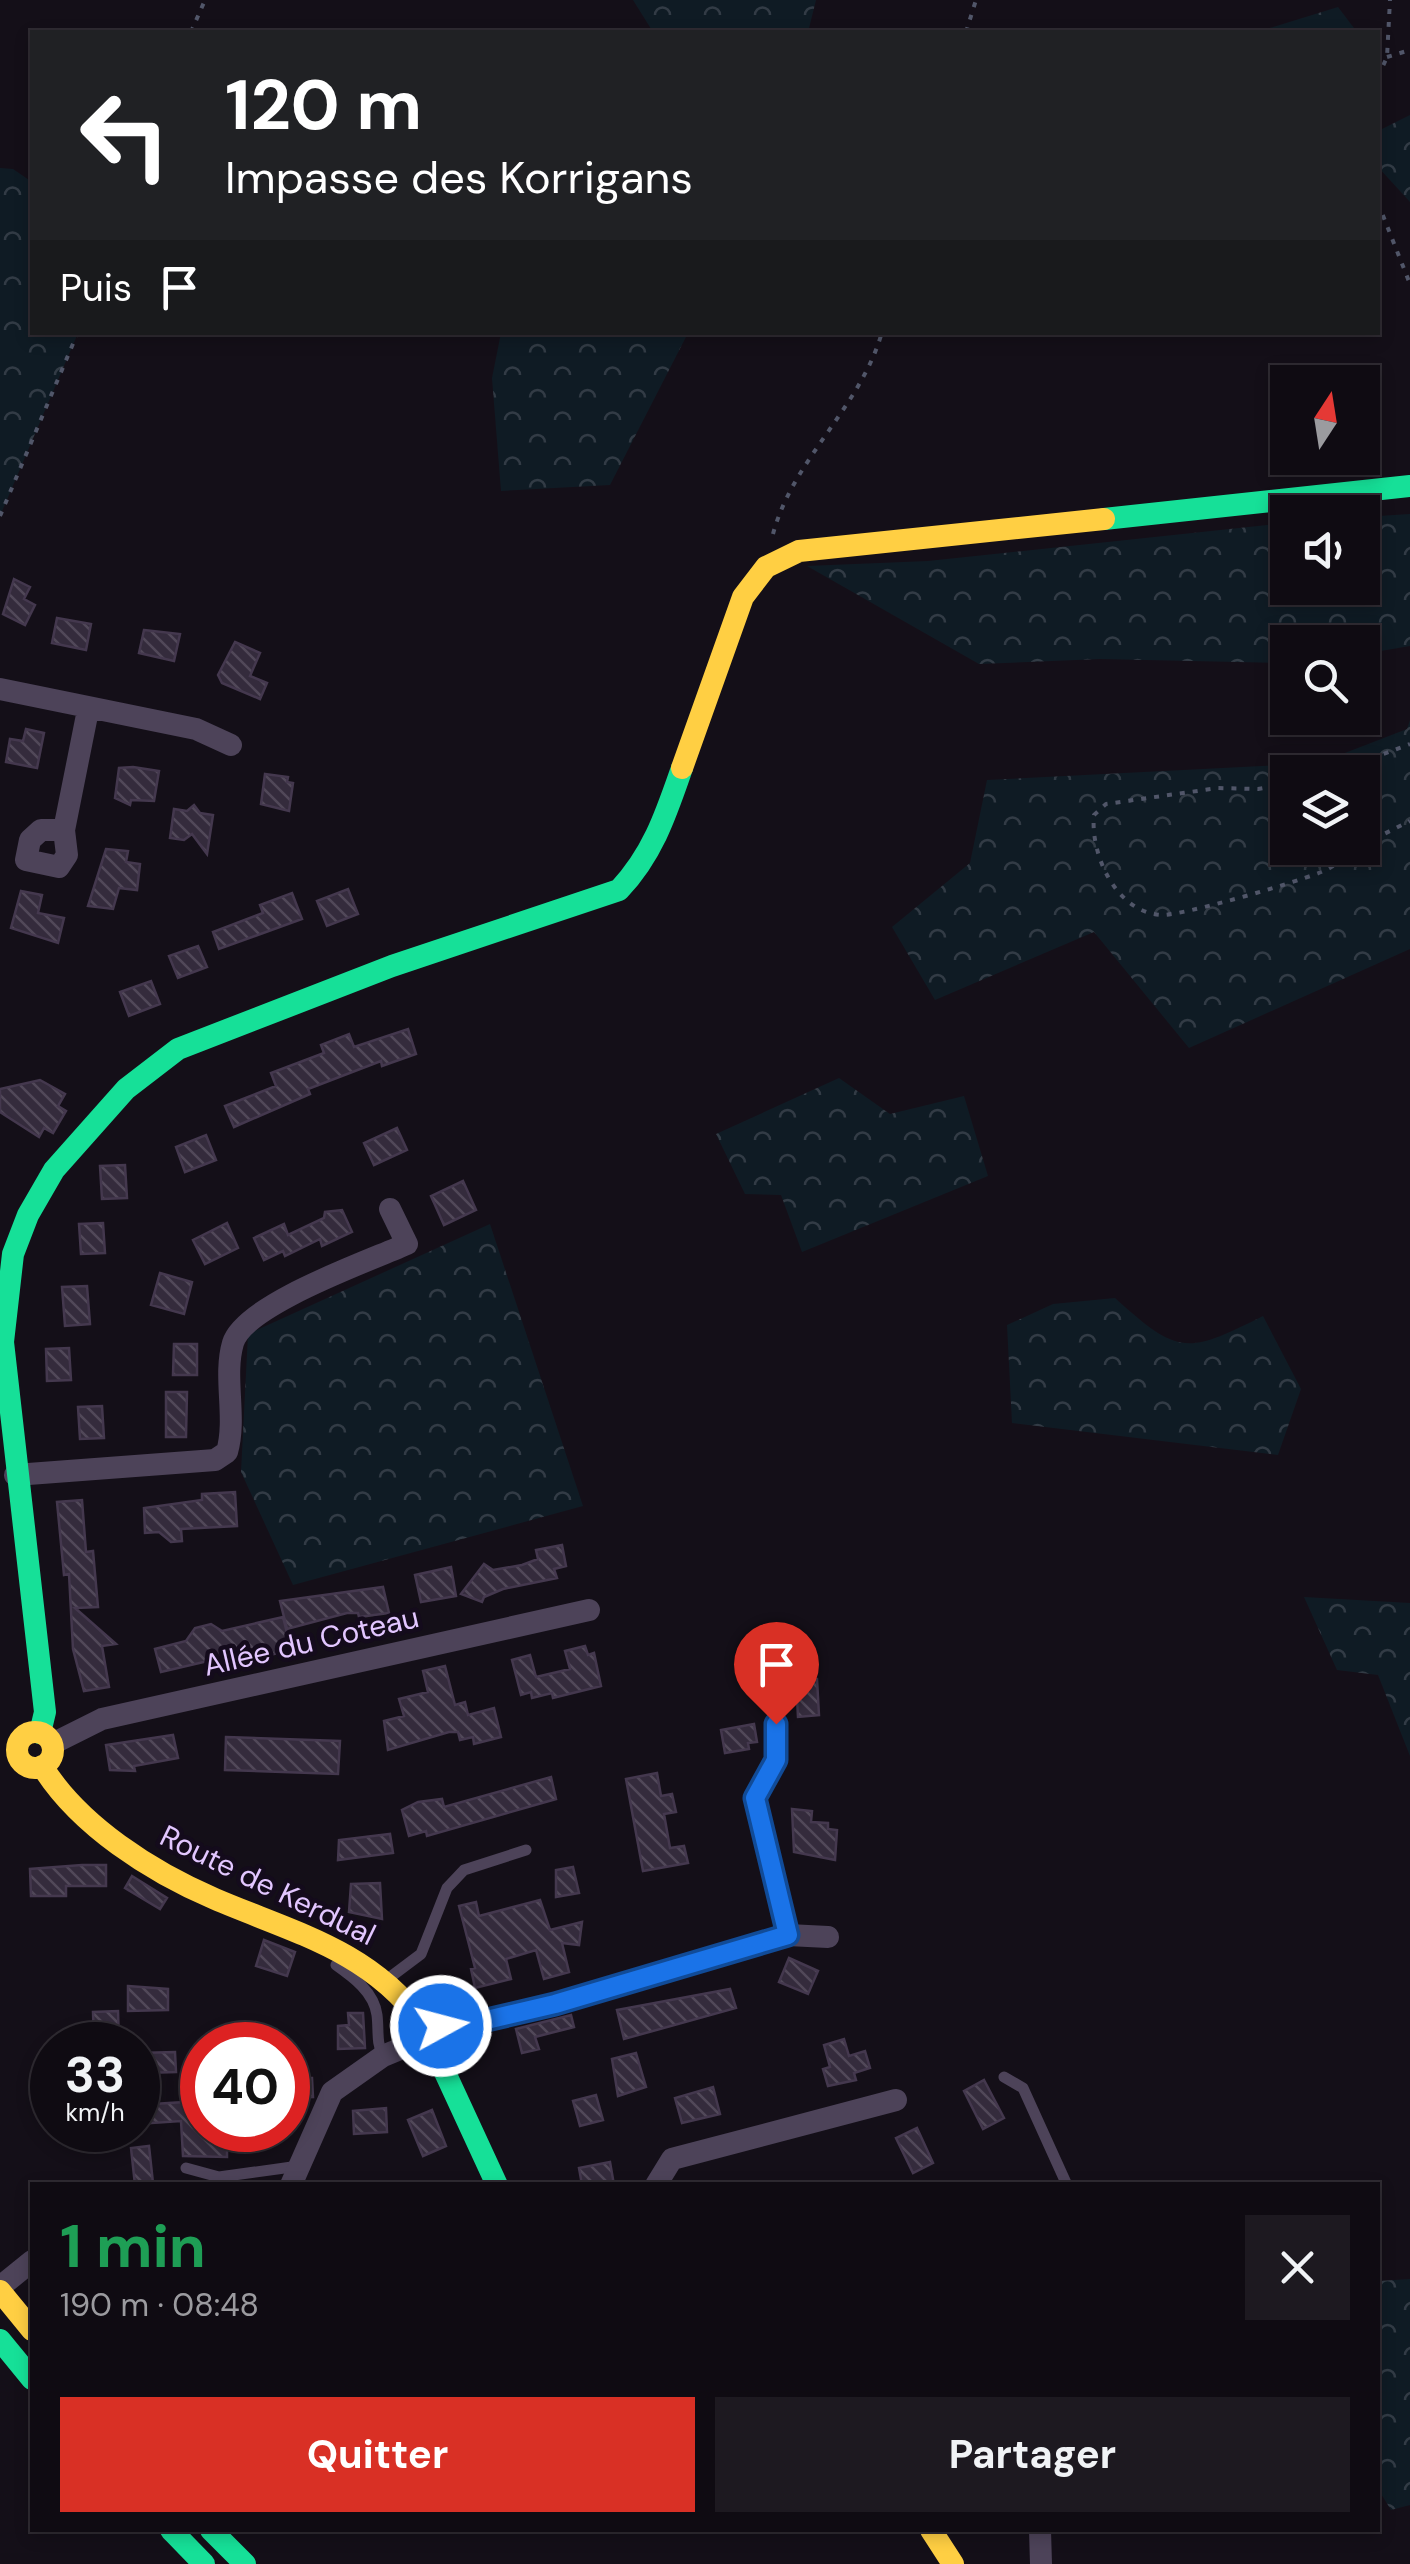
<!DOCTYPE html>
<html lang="fr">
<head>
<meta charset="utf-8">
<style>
  :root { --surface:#0f0b12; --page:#1d1920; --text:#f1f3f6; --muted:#9b9b9f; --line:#2f2b32; --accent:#d93025 }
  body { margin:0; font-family:"DM Sans",sans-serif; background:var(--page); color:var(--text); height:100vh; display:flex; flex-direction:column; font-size:38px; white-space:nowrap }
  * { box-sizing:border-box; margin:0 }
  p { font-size:32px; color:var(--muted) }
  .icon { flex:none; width:55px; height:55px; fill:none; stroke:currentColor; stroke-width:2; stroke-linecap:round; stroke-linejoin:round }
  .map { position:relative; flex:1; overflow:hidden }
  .panel { position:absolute; left:30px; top:2182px; width:1350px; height:350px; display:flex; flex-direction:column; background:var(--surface); border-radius:0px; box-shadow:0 5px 15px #0003,0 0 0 2px var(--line) }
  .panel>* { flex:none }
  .hud { position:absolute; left:30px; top:30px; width:1350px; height:305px; border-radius:0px; box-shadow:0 5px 15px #0003,0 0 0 2px var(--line); background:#202124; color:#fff; overflow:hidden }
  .needle { width:65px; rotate:12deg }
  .fabs { position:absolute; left:1270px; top:365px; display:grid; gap:20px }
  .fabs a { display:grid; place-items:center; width:110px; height:110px; border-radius:0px; background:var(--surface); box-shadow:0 5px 15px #0003,0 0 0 2px var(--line); font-size:50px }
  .speed { position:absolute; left:30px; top:2022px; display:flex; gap:20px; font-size:50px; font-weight:700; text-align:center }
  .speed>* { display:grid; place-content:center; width:130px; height:130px; border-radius:50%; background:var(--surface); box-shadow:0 5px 15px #0003,0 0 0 2px var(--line); line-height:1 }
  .speed small { font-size:25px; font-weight:400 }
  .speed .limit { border:15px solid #d22; background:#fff; color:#111 }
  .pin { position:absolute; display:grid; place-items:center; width:85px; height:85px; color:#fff; margin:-102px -42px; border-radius:50% 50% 50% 0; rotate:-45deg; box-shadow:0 0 10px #0007 }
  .pin .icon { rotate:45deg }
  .me { position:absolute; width:110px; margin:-55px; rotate:83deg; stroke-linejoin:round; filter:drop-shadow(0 0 8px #0008) }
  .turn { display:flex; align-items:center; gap:35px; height:210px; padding:0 30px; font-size:45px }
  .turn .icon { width:130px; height:130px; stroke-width:2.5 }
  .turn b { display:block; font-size:70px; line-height:85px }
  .then { display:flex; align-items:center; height:95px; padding:0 30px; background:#0003; gap:20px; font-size:38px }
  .round { display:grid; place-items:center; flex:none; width:105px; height:105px; border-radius:0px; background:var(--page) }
  .head { display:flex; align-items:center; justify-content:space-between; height:170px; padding:0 30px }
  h1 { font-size:60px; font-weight:700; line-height:75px; color:#1e9e55 }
  .action { display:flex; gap:20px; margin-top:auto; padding:20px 30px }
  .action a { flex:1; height:115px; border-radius:0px; background:var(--accent); color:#fff; font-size:40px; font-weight:700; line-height:115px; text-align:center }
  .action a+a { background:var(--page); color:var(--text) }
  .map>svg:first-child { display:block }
</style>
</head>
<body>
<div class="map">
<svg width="1410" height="2564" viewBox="0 0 1410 2564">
  <defs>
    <pattern id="forest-crowns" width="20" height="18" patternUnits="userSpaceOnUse" patternTransform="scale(2.5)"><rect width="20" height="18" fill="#0f1b24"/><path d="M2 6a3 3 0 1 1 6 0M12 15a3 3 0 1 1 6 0" fill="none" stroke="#323b45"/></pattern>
    <pattern id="building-back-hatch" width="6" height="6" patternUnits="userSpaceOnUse" patternTransform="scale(2.5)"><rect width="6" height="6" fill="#342b3c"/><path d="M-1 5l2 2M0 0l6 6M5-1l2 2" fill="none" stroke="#514859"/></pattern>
  </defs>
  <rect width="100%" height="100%" fill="#140f18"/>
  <path fill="url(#forest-crowns)" fill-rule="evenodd" d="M633,0H816L808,32H653Z
    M1338,7L1357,32H1257Z
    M1410,115V202L1378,167V131Z
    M0,168L13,169L32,182V332L78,333L0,516Z
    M501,333H688L610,485L501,491L492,378Z
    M1410,514V646L1363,654L1362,642H1288L1287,663L1100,659L979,664L807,566L928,561L1287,523L1288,588H1362L1363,517Z
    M1410,720V949L1189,1048L1094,932L935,1000L892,927L970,863L987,780L1319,763L1407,729ZM1288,772H1362V848H1288Z
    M839,1078L890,1114L964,1096L988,1176L802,1252L781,1195L745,1194L716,1134Z
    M490,1224L583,1506L293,1585L241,1472L248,1334Z
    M1115,1298C1179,1356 1187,1354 1263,1316L1301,1389L1278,1455L1012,1423L1007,1325L1053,1304Z
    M1304,1597L1410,1603V1756L1378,1675L1337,1670Z
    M1410,2279V2505L1391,2510L1378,2489V2281Z"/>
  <path fill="url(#building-back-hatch)" stroke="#44384e" stroke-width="2.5" d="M14,579L30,587L24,599L35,605L25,625L3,614Z
    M57,618L91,624L86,650L52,643Z
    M144,630L180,634L174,661L139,653Z
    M235,642L260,653L250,676L267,683L260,699L222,683L218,675Z
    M26,729L44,733L37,768L6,762L10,739L23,741Z
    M133,767L159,771L154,801L131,800L130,805L115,798L119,768Z
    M265,774L288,777L287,782L293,783L289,811L261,804Z
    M194,805L200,813L213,815L207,854L192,834L184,840L170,838L174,809L187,811Z
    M106,849L128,851L126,862L140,864L137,890L119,888L113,909L88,906Z
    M348,889L358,914L327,926L317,901Z
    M21,891L42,895L38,913L64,918L58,943L11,928Z
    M292,893L302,919L219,949L213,932L263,913L260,905Z
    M198,946L207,967L178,978L169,956Z
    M151,981L160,1004L129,1016L120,992Z
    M408,1029L416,1054L382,1066L381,1061L308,1089L310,1094L234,1127L225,1106L276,1086L271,1073L324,1053L321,1045L349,1034L354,1047Z
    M40,1080L65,1094L58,1106L66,1111L53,1133L44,1128L39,1137L0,1112V1089Z
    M397,1128L407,1150L374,1165L364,1143Z
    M206,1135L216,1160L185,1172L176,1147Z
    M125,1165L127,1198L102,1199L100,1166Z
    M463,1181L476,1210L444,1225L431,1196Z
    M342,1210L352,1232L322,1246L320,1239L285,1256L283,1251L264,1260L254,1238L284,1224L288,1235L324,1218L325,1212Z
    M103,1223L105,1253L81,1254L79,1224Z
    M227,1223L238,1248L205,1264L193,1240Z
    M160,1273L192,1282L184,1314L151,1305Z
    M87,1286L90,1324L65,1326L62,1287Z
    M174,1344H197V1375H173Z
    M69,1348L71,1380L47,1381L46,1349Z
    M166,1392H187L186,1437H166Z
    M102,1406L104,1438L80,1439L78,1407Z
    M235,1492L237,1526L181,1529L182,1541L171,1542L159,1532L145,1533L144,1508L202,1500V1494Z
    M82,1500L86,1552L93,1551L98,1607L75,1608L116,1644L102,1646L109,1687L84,1691L73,1649L69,1574L64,1575L57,1502Z
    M562,1545L566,1566L554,1569L557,1578L503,1589L484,1597L482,1602L461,1594L484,1564L493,1570L522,1565L538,1559L536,1550Z
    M451,1567L456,1596L421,1602L415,1575Z
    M383,1587L389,1613L359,1617L358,1613H347L287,1629L280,1601Z
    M283,1617L290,1645L277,1649L278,1653L257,1658L255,1650L161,1672L155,1649L186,1641L195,1628L211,1624L222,1631Z
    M585,1646L588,1655L594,1653L601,1686L553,1698L552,1693L532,1698L531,1692L521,1695L512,1660L530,1655L536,1677L570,1669L565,1651Z
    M445,1666L455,1705L465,1702L468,1715L494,1708L501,1737L474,1744L473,1737L460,1740L458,1732H449L388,1750L384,1721L404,1716L399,1699L428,1692L423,1671Z
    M817,1679L819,1715L798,1717L796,1681Z
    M754,1724L757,1742L748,1743L749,1749L725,1753L721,1730Z
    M173,1735L178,1758L134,1766L135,1771L110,1770L106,1745Z
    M226,1737L340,1741L338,1774L225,1770Z
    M657,1773L661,1796L672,1794L676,1812L664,1814L670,1848L684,1846L688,1863L643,1871L626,1779Z
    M551,1777L556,1799L427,1836L426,1831L409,1836L402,1810L418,1802L442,1799L444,1807Z
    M792,1809L812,1811L811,1822L828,1823V1829L837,1830L835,1860L794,1852Z
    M390,1834L393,1853L338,1860L339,1840Z
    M82,1865H106V1886H66V1896H31L30,1869Z
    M573,1867L579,1893L556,1897V1870Z
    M132,1876L167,1898L160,1909L125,1888Z
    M380,1883L382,1919L349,1912L351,1884Z
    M540,1900L550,1930L582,1922L579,1945L562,1943L569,1972L544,1979L536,1950L506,1959L511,1979L475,1988L471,1969L475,1968L459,1906L476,1902L479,1916Z
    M264,1940L295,1952L287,1976L256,1966Z
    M789,1958L818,1971L808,1994L779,1982Z
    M128,1986L168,1989V2010L128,2011Z
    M730,1989L736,2008L624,2039L617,2010Z
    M118,2011L119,2043L94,2044L93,2012Z
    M348,2013H363L365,2048L338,2049V2026L349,2025Z
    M571,2015L574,2027L535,2037L539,2049L522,2053L516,2029Z
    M844,2039L849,2056L865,2051L870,2068L854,2073L856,2080L828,2086L823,2069L830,2067L824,2045Z
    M175,2052L176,2072L145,2073V2069H138V2053Z
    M636,2053L646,2087L618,2096L612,2059Z
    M306,2068L307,2078H312L313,2097L288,2098L289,2069Z
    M183,2079H202V2130H227V2157L183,2156L181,2121L138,2124V2105L184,2102Z
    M984,2080L1004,2118L983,2129L964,2091Z
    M713,2087L720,2114L682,2123L675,2098Z
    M596,2095L603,2120L580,2126L573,2101Z
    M386,2108L387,2132L354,2134L353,2111Z
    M432,2110L446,2146L423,2156L408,2120Z
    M917,2128L933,2163L913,2173L896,2138Z
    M149,2146L153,2183L135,2185L131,2148Z
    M610,2162L614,2185H582L579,2168Z"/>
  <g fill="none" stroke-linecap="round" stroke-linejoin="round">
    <path stroke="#515669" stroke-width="4" stroke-dasharray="5 8" stroke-linecap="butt" d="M191,32L205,0
      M966,32L976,0
      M1387,57L1410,50
      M1378,77L1387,57L1390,0
      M1378,203L1410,284
      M0,516L78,332
      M773,534C793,459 861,407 882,332
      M1335,772L1410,744
      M1288,784L1258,789L1218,788L1106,804L1094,815C1090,853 1115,912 1161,915C1182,916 1305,880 1326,870C1338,864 1348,855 1358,848
      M1362,845L1410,821"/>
    <path stroke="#4d4359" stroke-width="11" d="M336,1965C353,1977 374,1992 377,2015C379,2031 376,2042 383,2056
      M389,1978L421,1954L447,1888L464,1870L526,1850
      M1004,2077L1023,2088L1067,2185
      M186,2168L219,2177L299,2166"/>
    <path stroke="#4d4359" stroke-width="22" d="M0,689L196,729L231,745
      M64,830L67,855L59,867L26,860L30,840L41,830H64L88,710
      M15,1475L215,1460L227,1452C237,1417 223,1377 233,1343C245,1304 369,1261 407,1244L390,1209
      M776,1724V1760L755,1798L788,1935
      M52,1744L102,1719L589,1610
      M444,2030L555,2004L788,1935L828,1937
      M291,2185L332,2092L383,2056L412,2044
      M656,2185L672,2159L896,2100
      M0,2287L32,2261
      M1040,2530L1041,2564"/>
    <path stroke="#16e098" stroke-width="22" d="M1104,519L1410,486
      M40,1733L45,1712L3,1342L13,1254L28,1215L54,1170L126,1089L178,1049L392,966L619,890C653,854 666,814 682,768
      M436,2053L497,2185
      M0,2340L32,2379
      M171,2530L204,2564
      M211,2530L245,2564"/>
    <path stroke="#ffcf43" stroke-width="22" d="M682,768L743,597L766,567L799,551L1104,519
      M17 1750a18 18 0 1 1 36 0a18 18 0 1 1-36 0Z
      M42,1766C79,1826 152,1872 215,1899C292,1932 369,1950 421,2021
      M0,2291L32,2330
      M931,2530L953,2564"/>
  </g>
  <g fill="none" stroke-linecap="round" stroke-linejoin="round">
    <g stroke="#114b97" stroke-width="25">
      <path id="route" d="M441,2026L444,2030L555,2004L788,1935L755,1798L776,1760V1724"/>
    </g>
    <use href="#route" stroke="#1a73e8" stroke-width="18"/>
  </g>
  <g text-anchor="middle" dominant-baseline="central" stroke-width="9" stroke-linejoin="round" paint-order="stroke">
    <g font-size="30" fill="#e2c6ff" stroke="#140b1c">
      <text transform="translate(311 1641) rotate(-13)">Allée du Coteau</text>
      <text transform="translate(268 1885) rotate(26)">Route de Kerdual</text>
    </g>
  </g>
</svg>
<div class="fabs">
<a><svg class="needle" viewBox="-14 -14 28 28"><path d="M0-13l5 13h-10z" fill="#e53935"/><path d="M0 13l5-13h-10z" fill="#9b9b9f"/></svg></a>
<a><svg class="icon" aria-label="sound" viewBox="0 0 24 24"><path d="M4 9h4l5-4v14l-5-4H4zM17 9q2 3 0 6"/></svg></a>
<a><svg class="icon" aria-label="search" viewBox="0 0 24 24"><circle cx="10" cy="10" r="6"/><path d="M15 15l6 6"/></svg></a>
<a><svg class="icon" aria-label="layers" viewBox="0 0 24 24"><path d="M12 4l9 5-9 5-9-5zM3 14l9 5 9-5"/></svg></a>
</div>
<div class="speed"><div>33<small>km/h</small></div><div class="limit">40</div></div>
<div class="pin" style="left:776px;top:1724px;background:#d93025"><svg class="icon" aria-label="arrive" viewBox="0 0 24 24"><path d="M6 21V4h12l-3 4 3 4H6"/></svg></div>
<svg class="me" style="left:441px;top:2026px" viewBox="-20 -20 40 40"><circle r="17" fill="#1a73e8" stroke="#fff" stroke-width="3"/><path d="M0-11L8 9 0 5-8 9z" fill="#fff"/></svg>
<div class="hud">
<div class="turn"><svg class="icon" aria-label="left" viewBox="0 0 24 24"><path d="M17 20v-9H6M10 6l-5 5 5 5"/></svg><div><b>120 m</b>Impasse des Korrigans</div></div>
<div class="then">Puis<svg class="icon" aria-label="arrive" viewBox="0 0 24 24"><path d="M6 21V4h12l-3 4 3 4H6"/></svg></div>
</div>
<section class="panel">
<div class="head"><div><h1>1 min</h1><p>190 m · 08:48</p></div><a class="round"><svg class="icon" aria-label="close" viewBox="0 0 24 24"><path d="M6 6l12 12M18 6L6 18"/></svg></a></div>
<div class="action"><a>Quitter</a><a>Partager</a></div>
</section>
</div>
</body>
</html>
